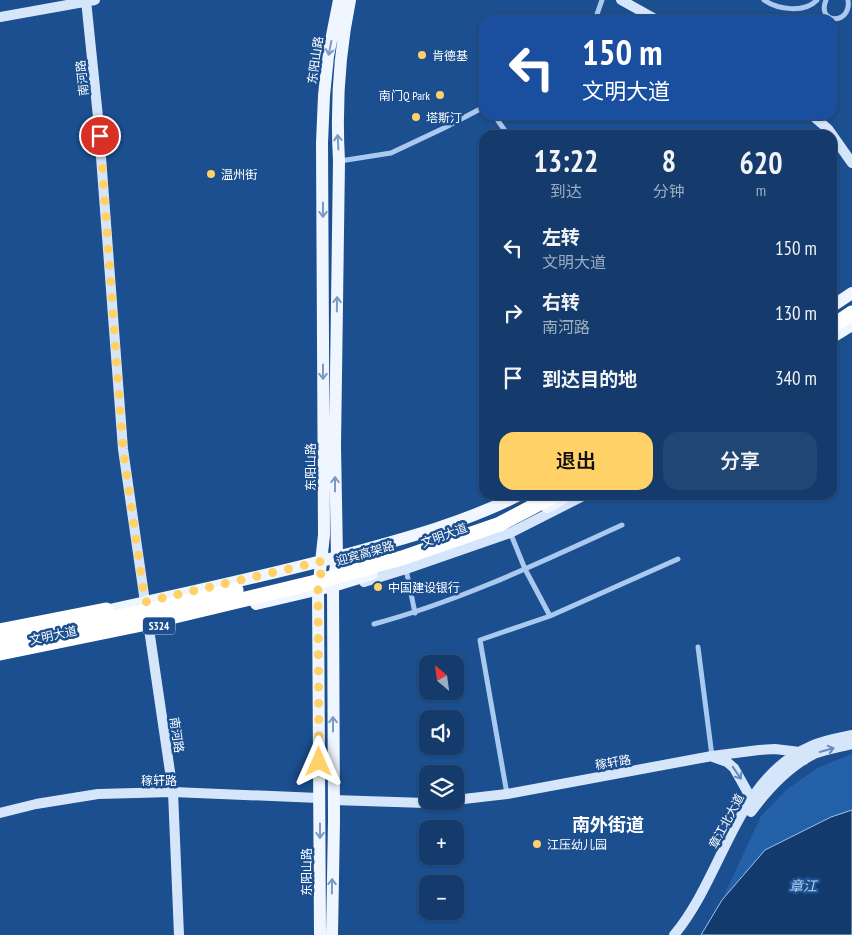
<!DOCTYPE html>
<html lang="zh">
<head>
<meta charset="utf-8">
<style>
  :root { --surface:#143b6b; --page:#214673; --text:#f1f3f6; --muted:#9dadc1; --line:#33557e; --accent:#ffd166 }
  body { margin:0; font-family:"PT Sans Narrow","Noto Sans SC",sans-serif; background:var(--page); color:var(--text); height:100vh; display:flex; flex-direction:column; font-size:19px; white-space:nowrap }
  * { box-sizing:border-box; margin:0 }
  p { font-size:16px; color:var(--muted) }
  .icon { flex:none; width:28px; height:28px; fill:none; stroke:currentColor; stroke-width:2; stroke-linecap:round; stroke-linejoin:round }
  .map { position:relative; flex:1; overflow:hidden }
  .drawer { position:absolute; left:479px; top:130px; width:358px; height:370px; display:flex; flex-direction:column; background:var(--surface); border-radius:15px; box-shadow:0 1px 4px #0004,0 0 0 1px var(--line) }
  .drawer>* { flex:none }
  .hud { position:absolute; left:479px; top:15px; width:358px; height:105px; border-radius:15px; box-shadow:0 1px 4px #0004,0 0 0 1px var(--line); background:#1a4fa0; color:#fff; overflow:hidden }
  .needle { width:32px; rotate:331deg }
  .fabs { position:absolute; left:419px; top:655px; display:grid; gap:10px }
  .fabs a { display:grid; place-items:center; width:45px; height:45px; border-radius:10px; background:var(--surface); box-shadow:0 1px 4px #0004,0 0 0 1px var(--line); font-size:25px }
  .pin { position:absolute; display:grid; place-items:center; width:42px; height:42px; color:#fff; margin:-21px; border:2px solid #fff; border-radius:50%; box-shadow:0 1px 5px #0007 }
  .me { position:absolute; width:55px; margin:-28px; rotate:0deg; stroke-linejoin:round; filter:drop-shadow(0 0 4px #0008) }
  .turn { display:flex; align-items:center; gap:18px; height:105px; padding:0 20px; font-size:22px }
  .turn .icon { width:65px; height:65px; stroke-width:2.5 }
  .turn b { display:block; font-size:35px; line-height:42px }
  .eta { display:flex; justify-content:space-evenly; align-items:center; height:85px; text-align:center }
  .eta b { font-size:30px; font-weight:600; line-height:35px }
  .primary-button { display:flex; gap:10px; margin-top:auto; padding:10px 20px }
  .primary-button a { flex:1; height:58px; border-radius:15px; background:var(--accent); color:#111; font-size:20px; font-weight:600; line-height:58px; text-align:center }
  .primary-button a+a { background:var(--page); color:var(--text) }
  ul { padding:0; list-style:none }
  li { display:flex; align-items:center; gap:15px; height:65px; padding:0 20px }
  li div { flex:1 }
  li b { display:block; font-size:19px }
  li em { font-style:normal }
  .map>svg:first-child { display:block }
</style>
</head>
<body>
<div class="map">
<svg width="852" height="935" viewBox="0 0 852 935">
  <rect width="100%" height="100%" fill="#1b4f8f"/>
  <path fill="#2461a8" d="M852,754V810L831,817L765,850L722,900L761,816L786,790L817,768Z"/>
  <path fill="#123a6d" stroke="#9cc4f0" d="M852,810V935H701L722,900L765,850L831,817Z"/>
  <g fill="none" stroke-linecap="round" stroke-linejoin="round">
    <path stroke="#a9c9ee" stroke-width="5" d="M764,0C778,10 805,13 817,0
      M826,0C816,25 852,25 848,0
      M595,20L602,0
      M494,115L508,135
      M340,161L391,153L444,128L484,107
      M510,532L525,569L550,616
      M406,569L415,613
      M374,624C460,601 541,562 622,525
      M698,647L712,756
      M507,794L480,640L550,616L678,559"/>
    <path stroke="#d6e6fa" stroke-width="10" d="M86,0L98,117L123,449L145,602
      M621,0L657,20
      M0,17L95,0
      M812,115L828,129L852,163
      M364,582L406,569L510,533L585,495
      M149,629L173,792L179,935
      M713,757L727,762L734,768L752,800
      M333,800L426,803L440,801
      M455,800L507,794L712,756L759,750L775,749L800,752L804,760
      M751,812C768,789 788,767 814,754C826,749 840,747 852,744
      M0,813L36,804L98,794L173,792L319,798
      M674,935C723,877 736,778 811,746C824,740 838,738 852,735"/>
    <path stroke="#f0f6ff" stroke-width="12" d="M831,307L852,293
      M831,338L852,325
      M547,507L569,495
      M256,604L333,586L372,574
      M96,613C177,595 257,578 337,557C399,540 462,524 519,495
      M320,935L318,590L324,535L322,143L324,96L328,56L339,0
      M332,935L334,820L333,586L337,557L335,446L339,161C336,108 339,53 350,0"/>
    <path stroke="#fff" stroke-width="15" d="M831,327L852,313
      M0,631L106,610"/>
    <path stroke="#fff" stroke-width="15" d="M0,641L134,614L236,590
      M0,653L137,625L316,582L402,558L500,524L555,495"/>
  </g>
  <defs><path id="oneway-shaft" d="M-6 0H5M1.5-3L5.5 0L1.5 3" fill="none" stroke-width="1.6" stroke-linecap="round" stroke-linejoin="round" transform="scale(1.25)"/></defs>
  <g stroke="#7b9ac1">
    <use href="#oneway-shaft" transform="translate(330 48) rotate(101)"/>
    <use href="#oneway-shaft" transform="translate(338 142) rotate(-93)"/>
    <use href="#oneway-shaft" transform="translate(323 210) rotate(90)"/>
    <use href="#oneway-shaft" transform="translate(337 304) rotate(-89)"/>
    <use href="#oneway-shaft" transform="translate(323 372) rotate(90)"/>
    <use href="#oneway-shaft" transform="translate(335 484) rotate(-90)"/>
    <use href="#oneway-shaft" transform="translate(333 724) rotate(-90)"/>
    <use href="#oneway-shaft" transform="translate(320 831) rotate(90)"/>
    <use href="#oneway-shaft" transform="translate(332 886) rotate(-89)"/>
  </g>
  <g stroke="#668bba">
    <use href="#oneway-shaft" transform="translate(827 750) rotate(-16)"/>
    <use href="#oneway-shaft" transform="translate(737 773) rotate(55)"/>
  </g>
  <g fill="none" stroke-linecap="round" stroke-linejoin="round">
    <path stroke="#ffd166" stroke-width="9" stroke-dasharray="0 16.2" d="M100,136L123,449L145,602L323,561L318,590L319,762"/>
  </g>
  <g fill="#ffd166" stroke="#1b4f8f" stroke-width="2">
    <circle cx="422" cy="55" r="5"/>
    <circle cx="440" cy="95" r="5"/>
    <circle cx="416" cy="117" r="5"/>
    <circle cx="211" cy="174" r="5"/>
    <circle cx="378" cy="587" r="5"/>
    <circle cx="537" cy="844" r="5"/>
  </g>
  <g text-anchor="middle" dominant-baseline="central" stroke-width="5" stroke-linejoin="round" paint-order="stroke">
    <rect fill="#1b4f8f" stroke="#bbcadd" stroke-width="1" x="143" y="617.5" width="32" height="17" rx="4"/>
    <g font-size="11" font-weight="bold" fill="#fff">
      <text x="159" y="626">S324</text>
    </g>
    <g font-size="12" fill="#fff" stroke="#1b4f8f" text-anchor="start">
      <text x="432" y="55">肯德基</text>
      <text x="430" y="95" text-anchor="end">南门Q Park</text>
      <text x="426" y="117">塔斯汀</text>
      <text x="221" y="174">温州街</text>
      <text x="388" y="587">中国建设银行</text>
      <text x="547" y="844">江压幼儿园</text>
    </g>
    <g font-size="12" fill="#fff" stroke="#1b4f8f">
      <text transform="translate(315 60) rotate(-82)">东阳山路</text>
      <text transform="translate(82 78) rotate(-96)">南河路</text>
      <text transform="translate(310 467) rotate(-90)">东阳山路</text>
      <text transform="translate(444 535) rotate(-20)">文明大道</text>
      <text transform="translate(365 553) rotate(-16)">迎宾高架路</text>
      <text transform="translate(53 635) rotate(-12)">文明大道</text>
      <text transform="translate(177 735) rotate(82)">南河路</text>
      <text transform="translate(613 762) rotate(-10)">稼轩路</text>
      <text x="159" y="780">稼轩路</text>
      <text transform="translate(726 821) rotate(-62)">章江北大道</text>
      <text transform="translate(306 872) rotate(-90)">东阳山路</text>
    </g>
    <g font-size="14" font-style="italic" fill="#b5d3f5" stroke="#1b4f8f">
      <text x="803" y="886">章江</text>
    </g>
    <g font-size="18" font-weight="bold" fill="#fff" stroke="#1b4f8f">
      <text x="608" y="824">南外街道</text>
    </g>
  </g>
</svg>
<div class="fabs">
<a><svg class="needle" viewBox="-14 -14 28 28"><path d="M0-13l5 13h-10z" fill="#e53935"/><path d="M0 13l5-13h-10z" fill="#9dadc1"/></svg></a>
<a><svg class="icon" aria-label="sound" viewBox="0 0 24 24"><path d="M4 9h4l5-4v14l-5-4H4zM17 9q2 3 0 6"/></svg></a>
<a><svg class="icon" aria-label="layers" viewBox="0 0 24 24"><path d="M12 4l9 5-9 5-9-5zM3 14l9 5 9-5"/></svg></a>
<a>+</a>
<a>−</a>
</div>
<div class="pin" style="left:100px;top:136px;background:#d93025"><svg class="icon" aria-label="arrive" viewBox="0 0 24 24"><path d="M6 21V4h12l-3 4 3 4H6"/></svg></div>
<svg class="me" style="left:319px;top:762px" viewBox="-20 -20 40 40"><path d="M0-17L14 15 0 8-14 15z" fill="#ffd166" stroke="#fff" stroke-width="4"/></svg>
<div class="hud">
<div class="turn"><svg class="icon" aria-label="left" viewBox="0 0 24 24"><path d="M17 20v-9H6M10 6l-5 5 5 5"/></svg><div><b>150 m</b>文明大道</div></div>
</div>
<section class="drawer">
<div class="eta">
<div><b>13:22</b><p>到达</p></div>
<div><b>8</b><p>分钟</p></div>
<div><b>620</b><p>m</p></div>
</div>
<ul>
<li><svg class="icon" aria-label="left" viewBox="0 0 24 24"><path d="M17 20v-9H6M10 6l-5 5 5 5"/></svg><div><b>左转</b><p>文明大道</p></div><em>150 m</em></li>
<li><svg class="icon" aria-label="right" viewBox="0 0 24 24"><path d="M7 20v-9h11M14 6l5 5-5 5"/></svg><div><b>右转</b><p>南河路</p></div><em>130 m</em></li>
<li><svg class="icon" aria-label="arrive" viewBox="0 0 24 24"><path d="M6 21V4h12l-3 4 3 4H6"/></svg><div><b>到达目的地</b></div><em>340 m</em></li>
</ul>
<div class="primary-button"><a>退出</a><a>分享</a></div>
</section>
</div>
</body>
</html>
